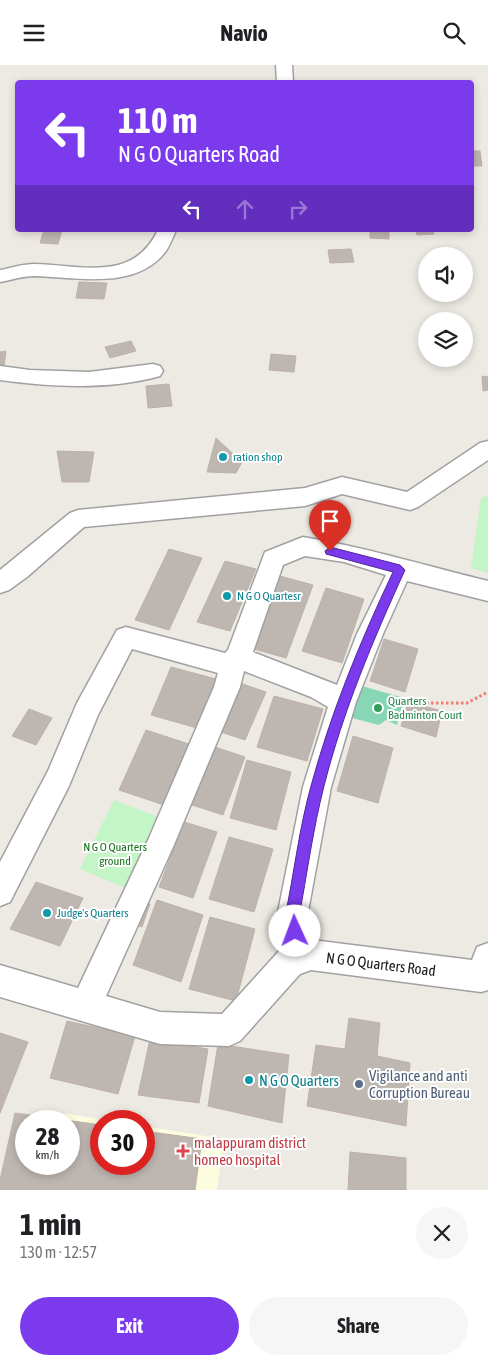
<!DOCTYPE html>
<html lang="en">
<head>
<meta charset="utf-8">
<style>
  :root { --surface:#fff; --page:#f6f6f6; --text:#202124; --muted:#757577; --accent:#7c3aed }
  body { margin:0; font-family:"Asap Condensed",sans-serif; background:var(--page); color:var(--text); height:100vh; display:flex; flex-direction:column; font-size:19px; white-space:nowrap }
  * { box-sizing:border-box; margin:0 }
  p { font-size:16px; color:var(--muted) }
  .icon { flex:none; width:28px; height:28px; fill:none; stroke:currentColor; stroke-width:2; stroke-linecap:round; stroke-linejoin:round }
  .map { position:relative; height:1125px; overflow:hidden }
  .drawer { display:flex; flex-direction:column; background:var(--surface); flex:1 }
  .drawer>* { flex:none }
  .top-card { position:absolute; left:15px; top:15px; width:459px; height:152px; border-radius:5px; box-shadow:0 2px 8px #0003; background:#7c3aed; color:#fff; overflow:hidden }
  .buttons { position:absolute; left:418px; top:182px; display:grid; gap:10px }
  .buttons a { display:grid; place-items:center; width:55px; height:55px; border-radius:50%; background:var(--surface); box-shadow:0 2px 8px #0003; font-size:25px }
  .speed { position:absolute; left:15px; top:1045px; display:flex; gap:10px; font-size:25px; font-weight:700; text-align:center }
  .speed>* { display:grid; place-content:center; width:65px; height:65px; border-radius:50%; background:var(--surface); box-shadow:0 2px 8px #0003; line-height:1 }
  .speed small { font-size:12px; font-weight:400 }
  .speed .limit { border:8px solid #d22; background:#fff; color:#111 }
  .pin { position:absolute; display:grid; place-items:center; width:42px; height:42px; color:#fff; margin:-51px -21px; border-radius:50% 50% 50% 0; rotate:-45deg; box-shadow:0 0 5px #0007 }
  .pin .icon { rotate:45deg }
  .me { position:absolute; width:55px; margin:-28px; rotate:358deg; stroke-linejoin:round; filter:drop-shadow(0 0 4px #0008) }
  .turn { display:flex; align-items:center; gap:18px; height:105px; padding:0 20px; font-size:22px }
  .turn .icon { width:65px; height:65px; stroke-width:2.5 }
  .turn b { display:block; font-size:35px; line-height:42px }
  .lanes { display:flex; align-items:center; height:48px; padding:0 20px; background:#0003; justify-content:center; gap:25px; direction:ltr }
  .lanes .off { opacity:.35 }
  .round { display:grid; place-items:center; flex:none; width:52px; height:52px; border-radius:26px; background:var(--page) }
  .headline { display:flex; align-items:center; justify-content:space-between; height:85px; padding:0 20px }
  h1 { font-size:30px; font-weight:700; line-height:38px }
  .action { display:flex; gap:10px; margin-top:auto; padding:10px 20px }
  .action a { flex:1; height:58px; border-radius:30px; background:var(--accent); color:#fff; font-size:20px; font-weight:700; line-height:58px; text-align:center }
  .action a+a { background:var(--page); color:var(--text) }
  header { display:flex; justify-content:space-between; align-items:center; height:65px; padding:0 20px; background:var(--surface); font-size:22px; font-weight:700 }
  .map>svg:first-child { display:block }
</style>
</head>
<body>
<header><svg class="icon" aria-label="menu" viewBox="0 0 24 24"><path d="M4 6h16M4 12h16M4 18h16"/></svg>Navio<svg class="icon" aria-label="search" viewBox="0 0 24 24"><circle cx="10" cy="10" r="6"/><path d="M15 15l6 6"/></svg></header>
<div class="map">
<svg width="488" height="1125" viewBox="0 0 488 1125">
  <rect width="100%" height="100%" fill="#edeae4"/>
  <path fill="#fcfcde" d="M42,1045L113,1056H101V1099H144V1061L224,1074L217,1125H23L29,1099H69V1056H39Z"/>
  <path fill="#c3f5c6" d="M488,431V508L471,503L481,433Z
    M114,735L159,752L126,823L80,804Z"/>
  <path fill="#87d7b7" d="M362,621L404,633L397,660L386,655L379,660L352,653Z"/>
  <path fill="#beb6b0" stroke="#beb1a7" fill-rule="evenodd" d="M471,86H480L482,101H471Z
    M44,165H62L58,179L40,178Z
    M416,165H433L434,169L417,170Z
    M370,167H389V174L370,173Z
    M351,184L354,197L330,198L328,185Z
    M79,217L107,218L104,234L76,233Z
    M131,276L136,286L110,293L105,282Z
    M6,286L4,301H0V287Z
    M271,289L296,291L294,307L269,305Z
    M482,311L488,312V325L483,326Z
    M169,319L172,341L148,343L146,321Z
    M216,373L242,397L236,408L207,407Z
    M57,386L94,387L89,417H62Z
    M169,484L202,493L169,565L135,555Z
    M225,496L256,504L230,566L197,557Z
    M276,510L313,520L286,593L247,582Z
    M326,523L364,534L342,598L302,586Z
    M384,574L418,584L405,627L370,616Z
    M171,602L216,614L197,663L151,650Z
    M240,618L266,627L245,675L218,666Z
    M274,631L323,644L307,696L257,682Z
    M408,637L442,646L436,672L401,661Z
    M29,644L52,653L36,680L12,671Z
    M146,665L192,680L167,741L119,725Z
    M353,671L393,683L378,738L337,726Z
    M212,681L245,692L223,750L189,739Z
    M247,695L291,707L276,765L230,753Z
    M184,757L217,767L193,833L159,822Z
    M229,772L273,784L254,847L209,834Z
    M36,817L83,833L60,881L10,864Z
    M137,835L150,839L142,862L129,857Z
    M157,835L203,850L181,917L133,900Z
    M210,852L255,864L236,936L189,924Z
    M349,953L380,958L377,991L410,998L406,1061L307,1041L316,980L345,984Z
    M67,956L135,971L118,1029L50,1013Z
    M0,968L28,977L0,1048Z
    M150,974L208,984L199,1038L138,1030Z
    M218,979L289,990L282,1058L208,1041Z
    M15,1048L101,1060V1099H144V1066L202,1074L195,1125H0V1115ZM26,1056H69V1099H26Z
    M350,1087L406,1093V1125H348Z"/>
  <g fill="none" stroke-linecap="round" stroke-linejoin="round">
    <g stroke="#a1a1a1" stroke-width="3">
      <path id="minor" d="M276,0H292L293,18H277Z
        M158,165H176C173,172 170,180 166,186C136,226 77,212 34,211C23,211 11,215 0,217V205C11,203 23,199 34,199C82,200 133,218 158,165Z
        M153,299L160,301L163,306L160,311C111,325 50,322 0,315V301L30,305L89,307Z
        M488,376V395L418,442L410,445L342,429L305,441L84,462L27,512L9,525L0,528V505L70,448L78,445L305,423L342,412L407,427L480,378Z
        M303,472C365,482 426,501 488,516V536L407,516L383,569L356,637L331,722L307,852L312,875L472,895L477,882L488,878V925L481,927L311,905L300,909L240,976L229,981L160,979L0,932V900L78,923L149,773L214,622L218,608L132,584L98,650L69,721L10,837L0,841V797L48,706L77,638L117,565L126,562L225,588L228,585L265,487ZM305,491L344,497L386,510L357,569L337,620L253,587L283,500ZM244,606L311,632L328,642L303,722L277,852L283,885L279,886L222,949L160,947L106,931L173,782L240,622Z"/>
    </g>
    <path stroke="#ef7e73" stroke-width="3" stroke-dasharray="2.5 2.5" stroke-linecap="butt" d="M426,638H467L488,627"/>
    <use href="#minor" fill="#fff" fill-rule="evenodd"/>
  </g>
  <path fill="#7c3aed" stroke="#51269a" d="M330,482L400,500L405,505C373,575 343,646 324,721C313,764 307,809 299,852L302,866L300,871L295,873L290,871L285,852C294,809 299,764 311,721C331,647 360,577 393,507L326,489L325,486Z"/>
  <g fill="#0f9aa8" stroke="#fff" stroke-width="2">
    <circle cx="223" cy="392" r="5"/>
    <circle cx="227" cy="531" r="5"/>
    <circle cx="47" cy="848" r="5"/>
    <circle cx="249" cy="1015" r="5"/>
  </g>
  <circle fill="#2e9e5b" stroke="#fff" stroke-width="2" cx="378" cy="643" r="5"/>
  <circle fill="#5c6f8a" stroke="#fff" stroke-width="2" cx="359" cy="1019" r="5"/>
  <path fill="#e0444e" stroke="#fff" stroke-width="2" d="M180.5 1078.5h5v5h5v5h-5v5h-5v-5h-5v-5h5z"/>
  <g text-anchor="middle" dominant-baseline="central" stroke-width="4" stroke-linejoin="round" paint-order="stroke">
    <g font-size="12" fill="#0d838f" stroke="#fff" text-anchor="start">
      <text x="233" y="392">ration shop</text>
      <text x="237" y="531">N G O Quartesr</text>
      <text x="57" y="848">Judge's Quarters</text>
    </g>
    <g font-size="12" fill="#27864d" stroke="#fff" text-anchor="start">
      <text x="388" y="636">Quarters<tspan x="388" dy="14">Badminton Court</tspan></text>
    </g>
    <g font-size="12" fill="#13731a" stroke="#fff">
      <text x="115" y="782">N G O Quarters<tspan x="115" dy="14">ground</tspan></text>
    </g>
    <g font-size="15" fill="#1d1d1d" stroke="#fff">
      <text transform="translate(381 899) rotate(7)">N G O Quarters Road</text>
    </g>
    <g font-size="15" fill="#4e5e75" stroke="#fff" text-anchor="start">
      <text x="369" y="1010">Vigilance and anti<tspan x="369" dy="17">Corruption Bureau</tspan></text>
    </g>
    <g font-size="15" fill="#0d838f" stroke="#fff" text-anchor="start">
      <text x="259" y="1015">N G O Quarters</text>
    </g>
    <g font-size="15" fill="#be3a42" stroke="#fff" text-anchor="start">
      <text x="194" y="1077">malappuram district<tspan x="194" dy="17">homeo hospital</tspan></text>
    </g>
  </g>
</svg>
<div class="buttons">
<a><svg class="icon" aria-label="sound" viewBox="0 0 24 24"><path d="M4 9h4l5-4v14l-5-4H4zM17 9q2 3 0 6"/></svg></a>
<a><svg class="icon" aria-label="layers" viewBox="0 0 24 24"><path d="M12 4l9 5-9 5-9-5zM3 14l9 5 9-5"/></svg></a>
</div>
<div class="speed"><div>28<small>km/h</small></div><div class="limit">30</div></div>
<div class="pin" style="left:330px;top:486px;background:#d93025"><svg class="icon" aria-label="arrive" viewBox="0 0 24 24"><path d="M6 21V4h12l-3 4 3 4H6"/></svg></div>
<svg class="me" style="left:295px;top:866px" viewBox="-20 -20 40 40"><circle r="19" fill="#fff"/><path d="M0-13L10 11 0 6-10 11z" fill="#7c3aed"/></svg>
<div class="top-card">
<div class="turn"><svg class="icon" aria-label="left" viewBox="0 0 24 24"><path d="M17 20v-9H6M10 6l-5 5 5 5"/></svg><div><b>110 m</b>N G O Quarters Road</div></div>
<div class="lanes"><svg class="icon" aria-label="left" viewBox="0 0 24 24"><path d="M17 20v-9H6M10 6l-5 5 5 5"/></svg><svg class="icon off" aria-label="ahead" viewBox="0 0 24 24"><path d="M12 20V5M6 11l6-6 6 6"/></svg><svg class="icon off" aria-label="right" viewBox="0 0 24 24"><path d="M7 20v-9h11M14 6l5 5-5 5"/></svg></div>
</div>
</div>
<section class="drawer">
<div class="headline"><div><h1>1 min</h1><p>130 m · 12:57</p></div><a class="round"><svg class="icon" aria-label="close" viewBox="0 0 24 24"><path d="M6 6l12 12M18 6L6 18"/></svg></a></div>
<div class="action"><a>Exit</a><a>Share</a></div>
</section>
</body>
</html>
